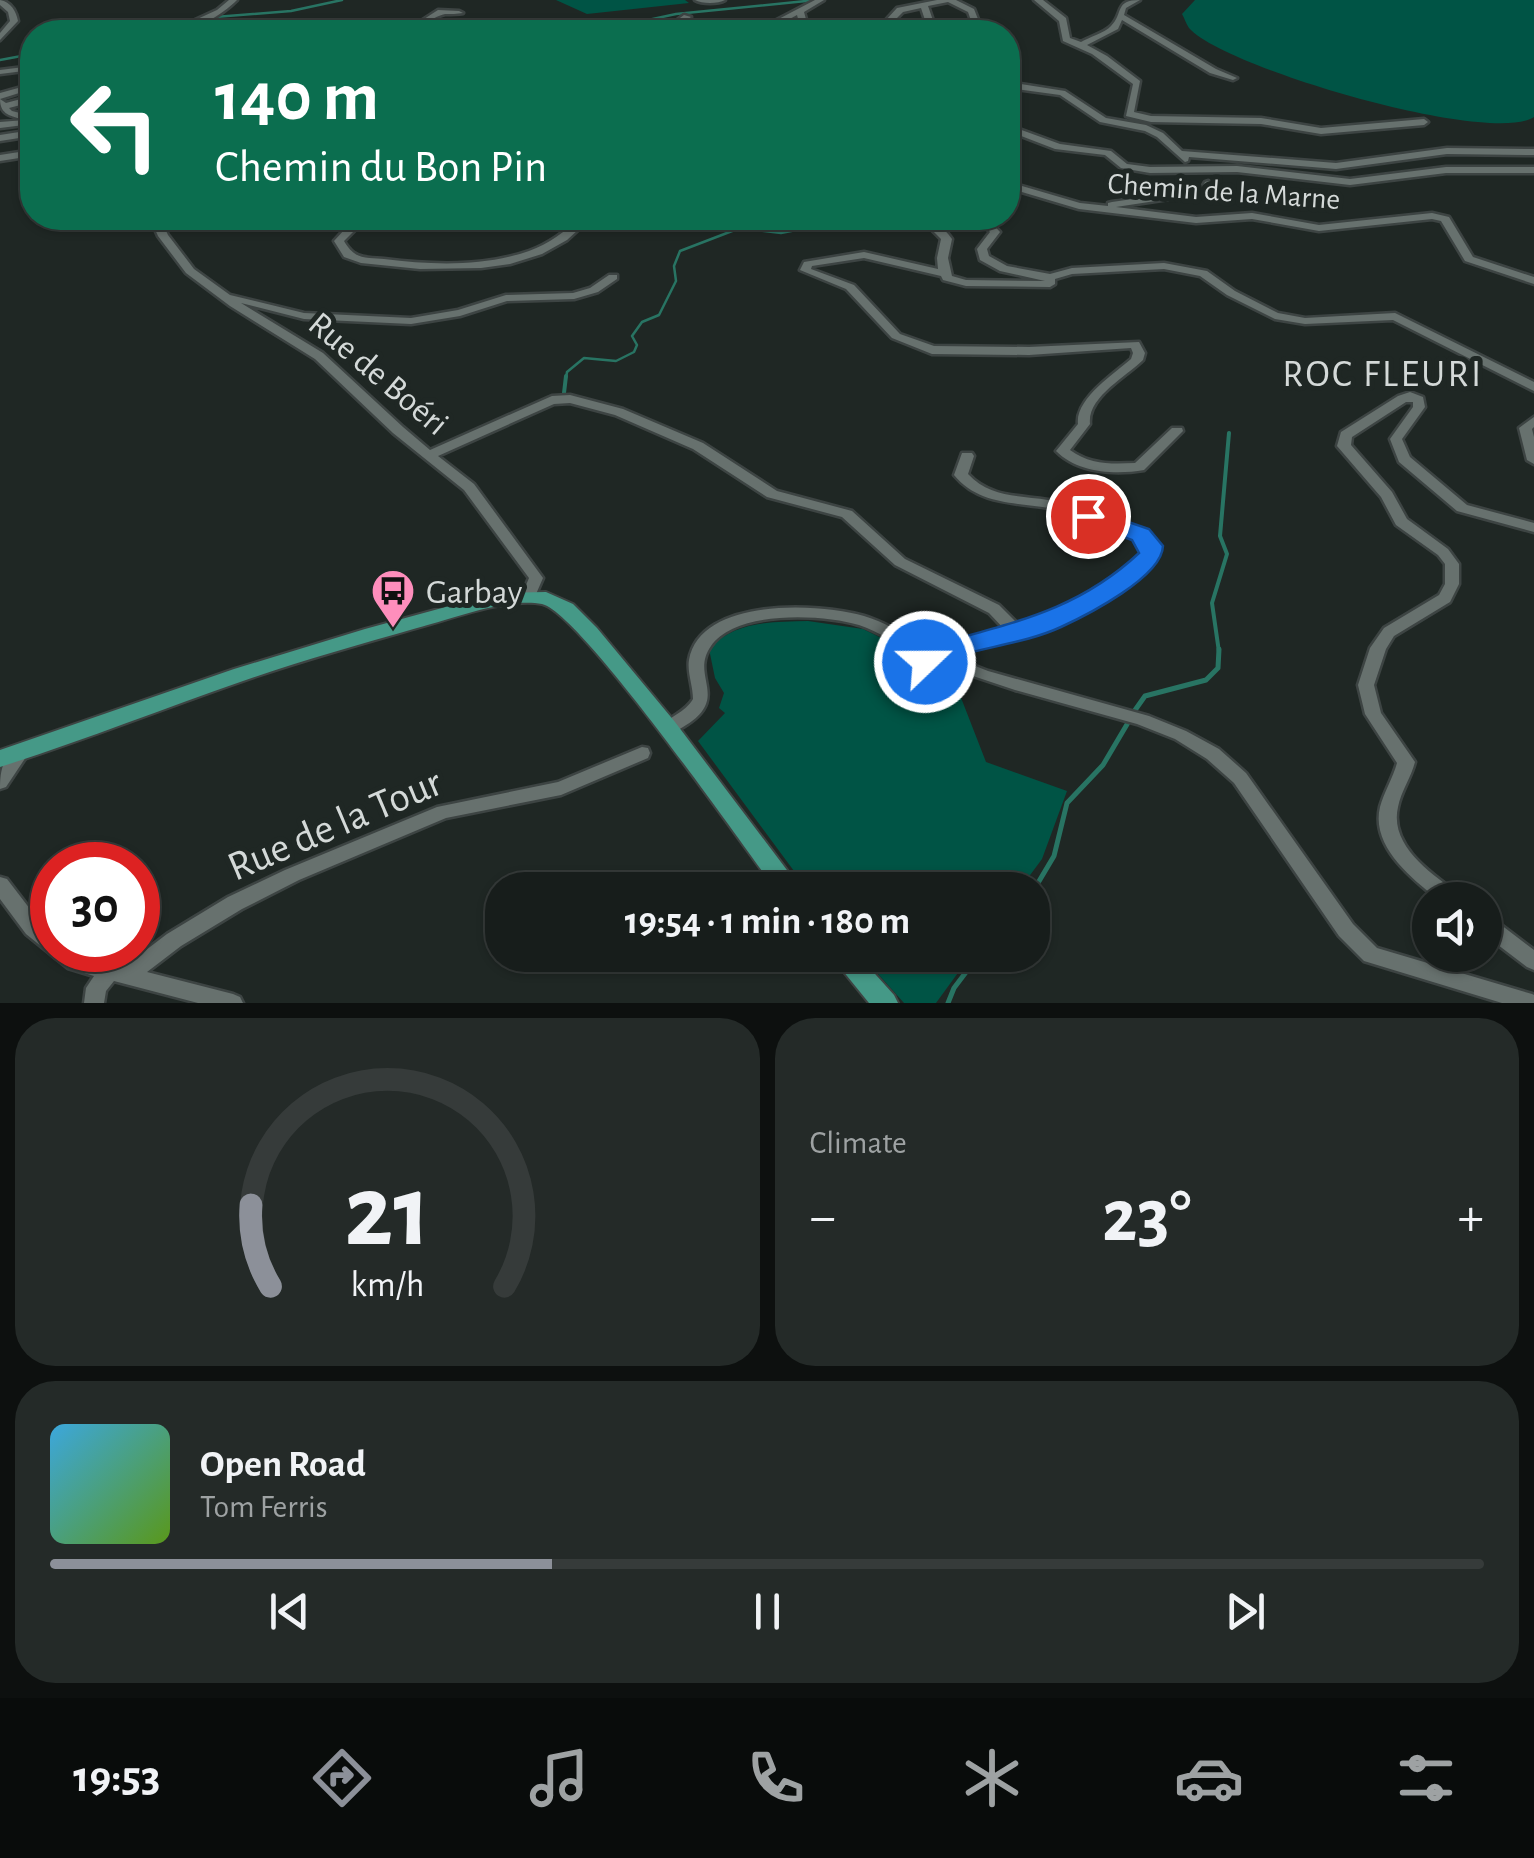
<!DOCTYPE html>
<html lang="en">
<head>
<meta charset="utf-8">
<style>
	:root { --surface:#171d1b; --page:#242a28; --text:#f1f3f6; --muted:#9ea2a3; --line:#363b3a; --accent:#8c9099 }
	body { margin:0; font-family:"Alegreya Sans",sans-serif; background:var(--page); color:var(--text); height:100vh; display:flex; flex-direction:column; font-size:38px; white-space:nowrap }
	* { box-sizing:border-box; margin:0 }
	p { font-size:32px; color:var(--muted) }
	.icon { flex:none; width:55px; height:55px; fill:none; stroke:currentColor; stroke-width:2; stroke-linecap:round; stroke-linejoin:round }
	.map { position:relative; height:1003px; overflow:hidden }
	.drawer { display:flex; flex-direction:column; gap:15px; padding:15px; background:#0d100f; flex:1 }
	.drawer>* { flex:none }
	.banner { position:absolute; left:20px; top:20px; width:1000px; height:210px; border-radius:40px; box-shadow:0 2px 8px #0004,0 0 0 2px var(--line); background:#0b6e4f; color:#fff; overflow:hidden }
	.fabs { position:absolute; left:1412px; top:882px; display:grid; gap:20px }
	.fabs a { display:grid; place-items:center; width:90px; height:90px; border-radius:50%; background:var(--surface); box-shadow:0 2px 8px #0004,0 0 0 2px var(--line); font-size:50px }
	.speed { position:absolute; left:30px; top:842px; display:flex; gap:20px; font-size:50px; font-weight:700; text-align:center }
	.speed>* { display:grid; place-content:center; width:130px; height:130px; border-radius:50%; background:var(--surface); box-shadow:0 2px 8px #0004,0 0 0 2px var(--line); line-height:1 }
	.speed .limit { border:15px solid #d22; background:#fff; color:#111 }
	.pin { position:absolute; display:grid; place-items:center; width:85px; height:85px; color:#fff; margin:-42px; border:5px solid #fff; border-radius:50%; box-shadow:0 2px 10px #0007 }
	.me { position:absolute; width:110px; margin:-55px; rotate:68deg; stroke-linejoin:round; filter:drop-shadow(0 0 8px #0008) }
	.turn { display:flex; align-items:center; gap:35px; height:210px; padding:0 30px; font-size:45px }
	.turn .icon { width:130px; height:130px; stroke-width:2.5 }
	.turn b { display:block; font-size:70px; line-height:85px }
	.big { font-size:75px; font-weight:600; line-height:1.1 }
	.drawer .card { flex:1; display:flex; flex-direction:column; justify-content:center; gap:15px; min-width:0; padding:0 35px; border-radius:40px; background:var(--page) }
	.drawer .dial { align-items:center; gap:0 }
	.dial svg { height:260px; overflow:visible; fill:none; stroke:var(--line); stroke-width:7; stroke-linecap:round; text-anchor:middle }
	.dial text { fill:var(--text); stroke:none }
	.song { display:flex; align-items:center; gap:30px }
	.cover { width:120px; height:120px; border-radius:15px; background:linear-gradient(135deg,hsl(200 70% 55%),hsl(90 70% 35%)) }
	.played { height:10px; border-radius:5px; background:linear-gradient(90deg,var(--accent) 35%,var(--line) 35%) }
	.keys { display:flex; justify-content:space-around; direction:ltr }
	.heat { display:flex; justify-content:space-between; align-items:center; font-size:55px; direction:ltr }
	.drawer .tiles { flex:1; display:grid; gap:15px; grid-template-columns:1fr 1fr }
	.card:last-child { grid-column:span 2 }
	.trip { position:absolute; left:485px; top:872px; width:565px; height:100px; border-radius:40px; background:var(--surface); box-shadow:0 2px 8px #0004,0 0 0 2px var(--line); font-weight:600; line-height:100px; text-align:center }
	.menu { display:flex; height:160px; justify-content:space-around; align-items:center; background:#090c0b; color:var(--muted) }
	.menu .icon { width:70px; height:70px }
	.menu .current { color:var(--accent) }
	.menu b { font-size:45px; color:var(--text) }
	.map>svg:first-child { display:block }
</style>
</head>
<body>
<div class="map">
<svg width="1534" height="1003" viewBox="0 0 1534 1003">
	<rect width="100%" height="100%" fill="#1f2724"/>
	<!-- green -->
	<path fill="#005445" d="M 556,0 L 685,0 L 689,3 L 587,14 Z
		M 1195,0 L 1534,0 L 1534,117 C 1491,146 1224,68 1189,28 C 1186,24 1185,19 1182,14 Z
		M 808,621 L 863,629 L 951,672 L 986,762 L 1067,791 L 1042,859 L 1019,890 L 808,890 L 698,741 L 725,713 L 719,708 L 724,693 L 715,678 L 709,649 C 735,621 771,622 808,621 Z
		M 861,955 L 971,955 L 936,1003 L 904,1003 Z"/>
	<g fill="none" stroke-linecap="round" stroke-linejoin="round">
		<!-- stream-far2 -->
		<path stroke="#287463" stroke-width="2.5" d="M 215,17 L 291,11 L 342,0
			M 135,32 L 188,21
			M 592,32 L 676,14 L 816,0
			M 0,60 L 32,54
			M 566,378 L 567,372 L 584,358 L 616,361 L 634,352 L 637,345 L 632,336 L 642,322 L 659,315 L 676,281 L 674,266 L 680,251 L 740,228 L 781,233 L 858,218"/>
		<!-- stream-far1 -->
		<path stroke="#287463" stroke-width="4" d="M 564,393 L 566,376
			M 1219,652 L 1212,603 L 1227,554 L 1220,536 L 1229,433"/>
		<!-- stream -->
		<path stroke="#287463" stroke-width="5" d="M 1133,713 L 1145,696 L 1206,680 L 1218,668 L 1219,649
			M 1032,893 L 1054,856 L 1067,803 L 1103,765 L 1129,721
			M 948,1003 L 954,988 L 979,955"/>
		<defs>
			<path id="minor" d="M 0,0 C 11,2 16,11 18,21 L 0,40 L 0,33 L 10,21 L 8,12 L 0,5 Z
				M 229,0 L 237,0 C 221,16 192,33 169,32 L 217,10 Z
				M 695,0 L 725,0 C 718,4 702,4 695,0 Z
				M 815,0 L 824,0 L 804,12 L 807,23 L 830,32 L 820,32 L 800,26 L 797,15 L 777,26 L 775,32 L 767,32 L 771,23 Z
				M 937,0 L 956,0 L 974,9 L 983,32 L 975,32 L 968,12 L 948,2 L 928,6 L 937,32 L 929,32 L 921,8 L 903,12 L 883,32 L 875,32 L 897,8 Z
				M 1034,0 L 1043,0 L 1066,18 L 1070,38 L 1081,42 C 1089,37 1105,33 1111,26 C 1124,13 1114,0 1140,0 L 1126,8 L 1124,15 L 1216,69 L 1237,78 L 1233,80 L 1210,73 L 1122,20 L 1118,29 L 1087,45 L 1107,56 L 1140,81 L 1134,112 L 1151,116 L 1261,118 L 1321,128 L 1424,119 L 1428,122 L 1424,125 L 1321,134 L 1261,124 L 1151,122 L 1126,116 L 1133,84 L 1092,54 L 1063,41 L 1059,21 Z
				M 438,10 L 459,11 L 463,13 C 457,14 451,14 445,14 C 430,17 420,32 404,32 Z
				M 684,15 L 691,17 L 669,32 L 661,32 Z
				M 32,66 L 32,70 L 0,74 L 0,70 Z
				M 1008,82 L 1065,91 L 1106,118 L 1146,125 L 1163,133 L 1182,151 L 1336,163 L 1447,148 L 1534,149 L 1534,155 L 1447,154 L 1336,169 L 1189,157 L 1188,161 L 1185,162 L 1157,137 L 1145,131 L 1100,122 L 1060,95 L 1008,88 Z
				M 29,85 L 32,85 L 32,89 L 0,99 L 0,93 Z
				M 32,96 L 32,102 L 9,108 L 12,111 L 32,116 L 32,124 L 0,128 L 0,122 L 25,120 C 11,116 0,115 0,99 L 6,103 Z
				M 1008,125 L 1060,144 L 1111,151 L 1127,164 L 1150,167 L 1237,166 L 1350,179 L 1446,167 L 1534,167 L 1534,173 L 1446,173 L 1350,185 L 1237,172 L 1150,173 L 1121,168 L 1105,155 L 1055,149 L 1008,131 Z
				M 32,130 L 32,136 L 0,141 L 0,135 Z
				M 32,150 L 32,156 L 0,161 L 0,155 Z
				M 1208,181 L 1213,184 L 1208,193 L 1116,207 L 1196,217 L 1252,213 L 1319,225 L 1432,213 L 1449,217 L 1473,257 L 1534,277 L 1534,284 L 1465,261 L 1441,221 L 1432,219 L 1319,231 L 1252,219 L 1196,223 L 1079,209 L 1008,188 L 1008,182 L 1080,203 L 1108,206 L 1108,203 L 1112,202 L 1201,189 L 1205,182 Z
				M 150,218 L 160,218 L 168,235 L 194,269 L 230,295 L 304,313 L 411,318 L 458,310 L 506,295 L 573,293 L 590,288 L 609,275 L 617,275 L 617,279 L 598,292 L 574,299 L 507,301 L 460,316 L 411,324 L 304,319 L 241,303 L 323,353 L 403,427 L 430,450 L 552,396 L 570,395 L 623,409 L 703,443 L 777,491 L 852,511 L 905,559 L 999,605 L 1020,626 C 1066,611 1109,590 1144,555 L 1144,548 C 1119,524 1083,514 1049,508 C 1014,502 979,505 954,475 L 962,453 L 972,453 L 974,456 L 968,474 C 990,498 1019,495 1048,500 C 1087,506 1127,517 1156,544 L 1158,556 C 1111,615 1026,639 955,654 L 955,658 L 988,671 L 1149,716 L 1186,731 L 1219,749 L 1246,773 L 1353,924 L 1377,948 L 1532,994 L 1534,995 L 1534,1003 L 1502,1003 L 1364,961 L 1339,936 L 1234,783 L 1207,759 L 1175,739 L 1137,724 L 1015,690 L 949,668 C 934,676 917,672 915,653 C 897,644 879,632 859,625 C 822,614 736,610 711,646 C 689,677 732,698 683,727 C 675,732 672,734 662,732 L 660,728 C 669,716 685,713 693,699 C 693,686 687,672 689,660 C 700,597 819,603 864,616 C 884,622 902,633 920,643 L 935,637 L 950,644 L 1006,631 L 989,613 L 895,565 L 842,517 L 767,497 L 693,449 L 615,415 L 570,403 L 554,404 L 438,456 L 474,484 L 543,578 L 533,601 L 523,601 L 521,597 L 529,578 L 464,490 L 393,433 L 315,359 L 230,306 L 186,273 L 158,236 ZM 934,648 L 939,654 L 936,662 L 931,656 L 931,651 Z
				M 355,218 L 365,218 L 364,220 L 385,218 L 356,229 L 344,241 C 346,245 351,251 354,253 C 361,259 375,258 384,259 C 432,265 483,267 529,251 C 549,244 565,231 581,218 L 591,218 L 567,240 L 542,254 L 510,264 L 481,268 L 420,269 L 361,263 L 344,257 L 334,241 Z
				M 911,218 C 928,217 943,225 952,239 L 948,258 L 952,276 L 966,280 L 1045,281 L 1000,271 L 980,260 L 977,249 L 990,232 L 977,218 L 987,218 L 1000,232 L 987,249 L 989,256 L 1007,266 L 1050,274 L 1072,268 L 1164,263 L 1207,271 L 1235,291 L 1278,313 L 1305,318 L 1395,313 L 1534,382 L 1534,391 L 1393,320 L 1305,324 L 1275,319 L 1227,295 L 1200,276 L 1164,269 L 1072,274 L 1055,279 L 1055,284 L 1050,287 L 966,286 L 943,280 L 941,276 L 864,258 L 812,266 L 811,269 L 854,285 L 900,334 L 934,346 L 1029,347 L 1139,342 L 1145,353 L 1143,360 C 1126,377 1087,397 1090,424 L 1070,450 C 1090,465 1112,464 1135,463 L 1172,428 L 1182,428 L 1183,431 L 1144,470 C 1115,475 1078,473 1056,451 L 1078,424 C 1075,399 1114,374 1131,359 L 1133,353 L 1131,348 L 1029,355 L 932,354 L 892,338 L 846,289 L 800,270 L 804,262 L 864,252 L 938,269 L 937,258 L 941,239 L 930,228 Z
				M 1410,392 L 1423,397 L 1425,407 L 1402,439 L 1410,457 L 1467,505 L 1534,523 L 1534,532 L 1457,511 L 1399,462 L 1390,439 L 1413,407 L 1413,402 L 1406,402 L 1352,437 L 1351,445 L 1392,492 L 1407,519 L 1448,549 L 1459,564 L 1459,584 L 1450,602 L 1394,636 L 1386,649 L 1374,685 L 1381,713 L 1415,762 C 1411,778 1401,791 1398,807 C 1389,846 1432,874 1459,894 L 1461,900 L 1438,900 L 1435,897 C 1409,876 1371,845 1380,807 C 1384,792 1393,778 1397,763 L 1365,714 L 1358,685 L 1370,648 L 1384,628 L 1439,595 L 1445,584 L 1445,564 L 1438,555 L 1396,525 L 1381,497 L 1337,446 L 1341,432 L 1398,396 Z
				M 1534,417 L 1534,427 L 1532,429 L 1534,437 L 1534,464 L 1527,460 L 1519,428 Z
				M 642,747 L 648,748 L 650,753 L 648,758 L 561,795 L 446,818 L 299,880 L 242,909 L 181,946 L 147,972 L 233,994 L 240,997 L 243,1003 L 198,1003 L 114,981 L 106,991 L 104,1003 L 84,1003 L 86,988 L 94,976 L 68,968 L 26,934 L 0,899 L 0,877 L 7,879 L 40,922 L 52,933 L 52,950 C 77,950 100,960 125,966 L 167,934 L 228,897 L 285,870 L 437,807 L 558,782 Z
				M 20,748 L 26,749 L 28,754 L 6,787 L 0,789 C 0,772 2,755 20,748 Z
				M 1485,916 L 1492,918 L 1534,950 L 1534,970 L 1527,967 L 1485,935 Z"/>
			<path id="major" d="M 546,592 L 573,604 L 597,628 L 675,722 L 802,890 L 776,890 C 743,846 581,613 542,604 C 508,597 451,619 417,628 C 358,645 300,661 243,681 C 162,709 82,741 0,767 L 0,750 L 234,669 L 365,629 L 497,593 Z
				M 830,955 L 858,955 L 894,995 L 898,1003 L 869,1003 Z"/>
		</defs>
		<!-- minor casing -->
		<use href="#minor" stroke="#3d4443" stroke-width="5"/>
		<!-- major casing -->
		<use href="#major" stroke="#3d4443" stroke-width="4"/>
		<!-- minor -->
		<use href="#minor" fill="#67716e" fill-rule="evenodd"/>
		<!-- major -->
		<use href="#major" fill="#459987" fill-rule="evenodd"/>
	</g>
	<!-- route -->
	<path fill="#1a73e8" stroke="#114b97" stroke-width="2.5" d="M 1088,508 L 1149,529 L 1163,546 C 1162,577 1087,615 1061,627 C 1031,641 993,646 961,655 L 958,665 L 940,675 L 916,669 L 912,662 L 916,656 L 935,655 L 938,644 C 1015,622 1078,610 1139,553 L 1132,540 L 1079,521 L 1076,516 Z"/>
	<!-- icons -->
	<defs>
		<symbol id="bus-pin" viewBox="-11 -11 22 30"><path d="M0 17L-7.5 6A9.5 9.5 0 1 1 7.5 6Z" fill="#fe8ebc" stroke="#1f2724"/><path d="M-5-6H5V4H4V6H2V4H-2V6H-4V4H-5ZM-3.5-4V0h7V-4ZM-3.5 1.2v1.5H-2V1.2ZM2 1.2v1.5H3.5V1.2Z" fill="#111"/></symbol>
	</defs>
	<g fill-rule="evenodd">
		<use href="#bus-pin" x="368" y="566" width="50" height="68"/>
	</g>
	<g text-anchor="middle" stroke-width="10" stroke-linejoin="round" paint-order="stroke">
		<!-- far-street labels -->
		<g font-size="30" fill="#d4d9d8" stroke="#1f2724">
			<text transform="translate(1224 191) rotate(4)" y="10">Chemin de la Marne</text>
		</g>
		<!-- street labels -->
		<g font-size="35" fill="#d4d9d8" stroke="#1f2724">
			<text transform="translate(379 373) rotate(40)" y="12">Rue de Boéri</text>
		</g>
		<!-- poi labels -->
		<g font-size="35" fill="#d4d9d8" stroke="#1f2724" text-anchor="start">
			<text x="426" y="603">Garbay</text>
		</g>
		<!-- neighbourhood labels -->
		<g font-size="38" letter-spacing="2.5" fill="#d4d9d8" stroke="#1f2724">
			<text x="1383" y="386">ROC FLEURI</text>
		</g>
		<!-- near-street labels -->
		<g font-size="42" fill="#d4d9d8" stroke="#1f2724">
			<text transform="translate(334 823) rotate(-23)" y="15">Rue de la Tour</text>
		</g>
	</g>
</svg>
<div class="fabs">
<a><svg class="icon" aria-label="sound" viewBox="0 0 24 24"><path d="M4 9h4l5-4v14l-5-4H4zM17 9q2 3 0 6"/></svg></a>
</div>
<div class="speed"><div class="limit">30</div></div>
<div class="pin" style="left:1088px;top:516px;background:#d93025"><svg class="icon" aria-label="arrive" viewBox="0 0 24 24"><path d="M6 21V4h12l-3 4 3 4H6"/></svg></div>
<svg class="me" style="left:925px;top:662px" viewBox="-20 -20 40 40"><circle r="17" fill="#1a73e8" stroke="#fff" stroke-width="3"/><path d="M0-11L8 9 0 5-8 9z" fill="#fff"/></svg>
<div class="trip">19:54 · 1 min · 180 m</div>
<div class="banner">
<div class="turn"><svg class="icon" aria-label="left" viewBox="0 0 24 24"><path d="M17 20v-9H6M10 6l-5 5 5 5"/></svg><div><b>140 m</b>Chemin du Bon Pin</div></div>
</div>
</div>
<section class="drawer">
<div class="tiles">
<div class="card dial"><svg viewBox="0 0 100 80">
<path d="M14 69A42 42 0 1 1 86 69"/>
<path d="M14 69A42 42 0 0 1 8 44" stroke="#8c9099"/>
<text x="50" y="56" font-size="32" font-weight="700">21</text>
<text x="50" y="72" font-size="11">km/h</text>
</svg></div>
<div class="card"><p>Climate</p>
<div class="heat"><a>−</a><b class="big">23°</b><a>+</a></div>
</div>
<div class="card">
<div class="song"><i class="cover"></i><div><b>Open Road</b><p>Tom Ferris</p></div></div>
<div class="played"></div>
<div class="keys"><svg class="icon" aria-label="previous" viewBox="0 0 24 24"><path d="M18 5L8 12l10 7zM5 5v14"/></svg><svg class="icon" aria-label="pause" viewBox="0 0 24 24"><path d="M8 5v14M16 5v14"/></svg><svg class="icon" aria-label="next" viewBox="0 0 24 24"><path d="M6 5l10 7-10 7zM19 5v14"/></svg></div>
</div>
</div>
</section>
<nav class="menu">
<b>19:53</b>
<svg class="icon current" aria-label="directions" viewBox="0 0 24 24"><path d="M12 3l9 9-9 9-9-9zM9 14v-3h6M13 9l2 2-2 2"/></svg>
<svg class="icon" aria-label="music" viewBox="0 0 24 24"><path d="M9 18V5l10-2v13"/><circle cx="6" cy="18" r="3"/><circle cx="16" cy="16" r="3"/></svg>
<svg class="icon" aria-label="phone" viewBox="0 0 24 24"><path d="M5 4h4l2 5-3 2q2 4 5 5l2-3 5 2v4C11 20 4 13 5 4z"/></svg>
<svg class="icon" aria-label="climate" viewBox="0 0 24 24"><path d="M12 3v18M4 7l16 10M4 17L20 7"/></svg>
<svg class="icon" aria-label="car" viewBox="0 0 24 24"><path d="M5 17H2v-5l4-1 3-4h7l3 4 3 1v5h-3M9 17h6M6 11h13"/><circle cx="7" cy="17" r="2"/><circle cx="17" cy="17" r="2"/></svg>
<svg class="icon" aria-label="filters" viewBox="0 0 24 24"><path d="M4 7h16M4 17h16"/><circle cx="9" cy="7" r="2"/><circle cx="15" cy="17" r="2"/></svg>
</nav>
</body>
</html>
